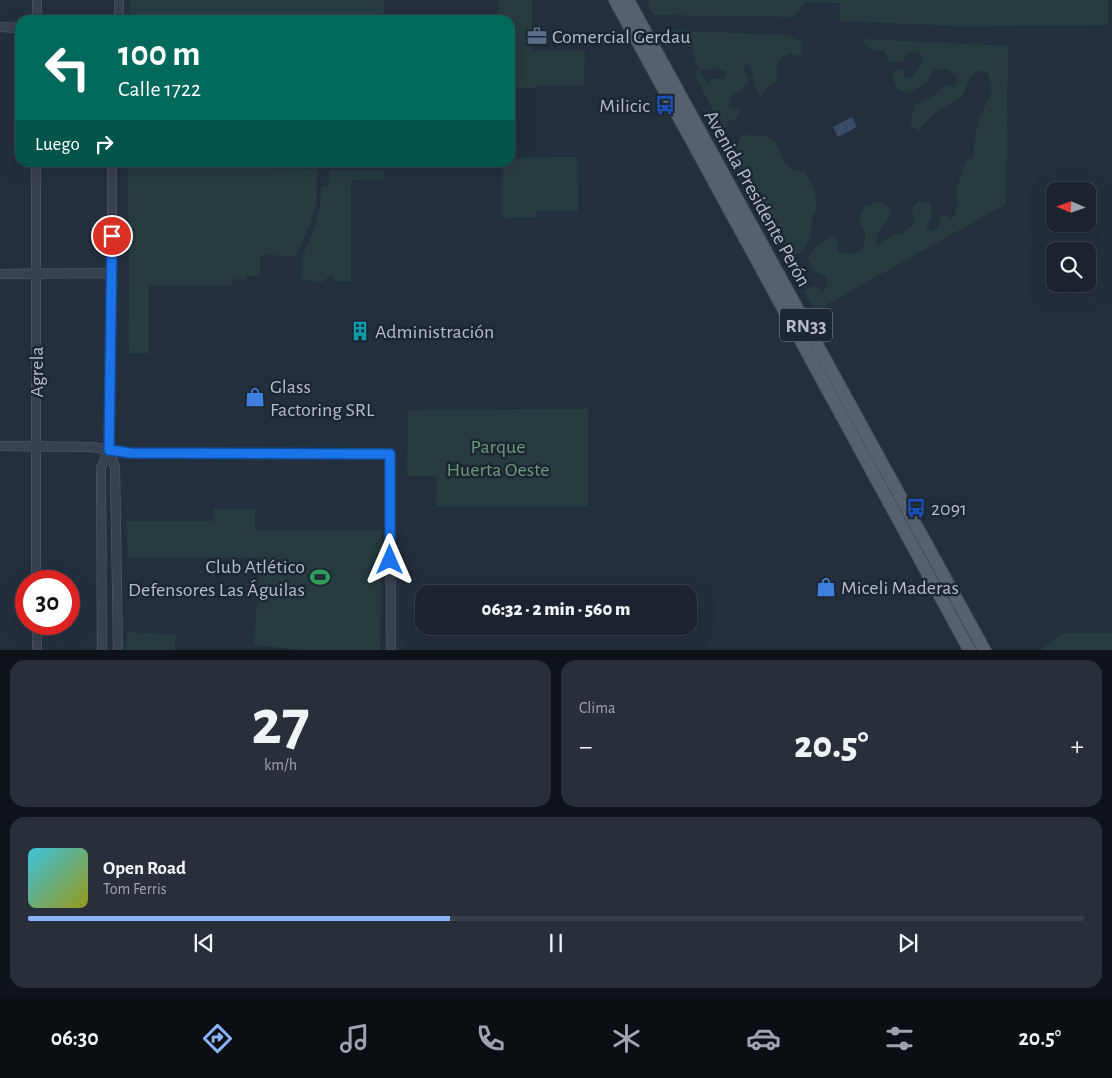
<!DOCTYPE html>
<html lang="es">
<head>
<meta charset="utf-8">
<style>
	:root { --surface:#1b232e; --page:#282f3a; --text:#f1f3f6; --muted:#a0a4aa; --line:#39404a; --accent:#8ab4f8 }
	body { margin:0; font-family:"Alegreya Sans",sans-serif; background:var(--page); color:var(--text); height:100vh; display:flex; flex-direction:column; font-size:19px; white-space:nowrap }
	* { box-sizing:border-box; margin:0 }
	p { font-size:16px; color:var(--muted) }
	.icon { flex:none; width:28px; height:28px; fill:none; stroke:currentColor; stroke-width:2; stroke-linecap:round; stroke-linejoin:round }
	.map { position:relative; height:650px; overflow:hidden }
	.drawer { display:flex; flex-direction:column; gap:10px; padding:10px; background:#0f1319; flex:1 }
	.drawer>* { flex:none }
	.hud { position:absolute; left:15px; top:15px; width:500px; height:152px; border-radius:15px; box-shadow:0 5px 20px #0002,0 0 0 1px var(--line); background:#00695c; color:#fff; overflow:hidden }
	.needle { width:32px; rotate:272deg }
	.buttons { position:absolute; left:1046px; top:182px; display:grid; gap:10px }
	.buttons a { display:grid; place-items:center; width:50px; height:50px; border-radius:10px; background:var(--surface); box-shadow:0 5px 20px #0002,0 0 0 1px var(--line); font-size:25px }
	.speed { position:absolute; left:15px; top:570px; display:flex; gap:10px; font-size:25px; font-weight:700; text-align:center }
	.speed>* { display:grid; place-content:center; width:65px; height:65px; border-radius:50%; background:var(--surface); box-shadow:0 5px 20px #0002,0 0 0 1px var(--line); line-height:1 }
	.speed .limit { border:8px solid #d22; background:#fff; color:#111 }
	.pin { position:absolute; display:grid; place-items:center; width:42px; height:42px; color:#fff; margin:-21px; border:2px solid #fff; border-radius:50%; box-shadow:0 1px 5px #0007 }
	.me { position:absolute; width:55px; margin:-28px; rotate:0deg; stroke-linejoin:round; filter:drop-shadow(0 0 4px #0008) }
	.turn { display:flex; align-items:center; gap:18px; height:105px; padding:0 20px; font-size:22px }
	.turn .icon { width:65px; height:65px; stroke-width:2.5 }
	.turn b { display:block; font-size:35px; line-height:42px }
	.then { display:flex; align-items:center; height:48px; padding:0 20px; background:#0003; gap:10px; font-size:19px }
	.big { font-size:38px; font-weight:800; line-height:1.1 }
	.drawer .card { flex:1; display:flex; flex-direction:column; justify-content:center; gap:8px; min-width:0; padding:0 18px; border-radius:15px; background:var(--page) }
	.drawer .dial { align-items:center; gap:0 }
	.dial b { font-size:65px; line-height:1 }
	.song { display:flex; align-items:center; gap:15px }
	.cover { width:60px; height:60px; border-radius:8px; background:linear-gradient(135deg,hsl(190 70% 55%),hsl(60 70% 35%)) }
	.played { height:5px; border-radius:2px; background:linear-gradient(90deg,var(--accent) 40%,var(--line) 40%) }
	.keys { display:flex; justify-content:space-around; direction:ltr }
	.heat { display:flex; justify-content:space-between; align-items:center; font-size:28px; direction:ltr }
	.drawer .tiles { flex:1; display:grid; gap:10px; grid-template-columns:1fr 1fr }
	.card:last-child { grid-column:span 2 }
	.trip { position:absolute; left:415px; top:585px; width:282px; height:50px; border-radius:15px; background:var(--surface); box-shadow:0 5px 20px #0002,0 0 0 1px var(--line); font-weight:800; line-height:50px; text-align:center }
	.tabs { display:flex; height:80px; justify-content:space-around; align-items:center; background:#0b0e12; color:var(--muted) }
	.tabs .icon { width:35px; height:35px }
	.tabs .active { color:var(--accent) }
	.tabs b { font-size:22px; color:var(--text) }
	.map>svg:first-child { display:block }
</style>
</head>
<body>
<div class="map">
<svg width="1112" height="651" viewBox="0 0 1112 651">
	<rect width="100%" height="100%" fill="#242f3e"/>
	<!-- green -->
	<path fill="#263c3f" fill-rule="evenodd" d="M 130,0 L 384,0 L 383,20 L 129,20 Z
		M 498,0 L 532,0 L 532,51 L 585,51 L 584,86 L 539,85 L 534,88 L 510,87 L 510,20 L 498,20 Z
		M 648,0 L 1108,0 L 1108,25 L 960,26 L 840,21 L 840,3 L 806,2 L 793,17 L 654,15 L 649,8 Z
		M 665,30 L 783,35 L 801,41 L 802,52 L 799,56 L 791,53 C 776,59 776,66 777,81 L 767,87 L 761,97 C 750,84 756,75 747,62 L 743,68 L 749,81 L 742,90 L 731,96 L 729,107 L 739,109 L 738,117 L 728,122 L 727,127 L 723,128 L 695,76 L 696,71 L 700,70 L 695,61 L 692,47 L 674,43 ZM 715,68 L 727,72 L 724,79 L 712,79 L 707,84 L 700,71 Z
		M 861,39 L 1008,46 L 1006,204 L 815,311 L 804,290 L 816,285 L 822,292 L 828,285 L 826,276 L 814,271 L 807,258 L 817,246 L 832,236 L 839,242 L 837,252 L 852,254 L 863,249 L 865,234 L 859,219 L 864,207 L 878,202 L 890,208 L 890,216 L 876,236 L 877,246 L 891,235 L 903,233 L 914,224 L 912,209 L 919,201 L 931,203 L 932,219 L 926,226 L 931,232 L 939,227 L 941,215 L 946,215 L 949,219 L 953,218 L 958,204 L 956,190 L 966,161 L 974,157 C 974,143 976,130 980,117 C 988,97 996,96 988,73 L 978,70 L 970,77 L 962,97 L 935,113 L 918,131 L 910,124 L 915,105 L 931,98 L 945,85 L 955,87 L 957,77 L 947,69 L 934,70 L 926,83 L 908,93 L 897,89 L 892,76 L 896,69 L 904,70 L 904,79 L 912,77 L 922,63 L 921,53 L 909,52 L 903,61 L 890,63 L 884,51 L 871,50 Z
		M 741,135 L 765,136 L 775,141 C 782,158 784,170 805,172 L 814,188 L 817,207 L 812,218 L 811,235 L 803,251 L 793,256 C 768,223 749,186 736,148 Z
		M 574,157 L 577,158 L 578,211 L 536,211 L 536,217 L 502,218 L 502,171 L 506,163 L 510,162 L 512,158 Z
		M 155,163 L 155,166 L 317,169 L 317,201 L 310,225 L 297,254 L 293,256 L 260,255 L 260,276 L 245,276 L 247,280 L 233,279 L 232,286 L 149,286 L 149,353 L 129,353 L 128,163 Z
		M 329,170 L 384,171 L 384,179 L 351,180 L 351,281 L 334,281 L 334,277 L 327,277 L 326,280 L 321,282 L 302,279 L 303,255 L 316,224 L 321,201 L 322,186 L 329,186 Z
		M 588,409 L 588,506 L 436,506 L 437,476 L 407,476 L 408,410 Z
		M 214,509 L 255,509 L 255,530 L 382,530 L 380,650 L 314,651 L 254,645 L 260,558 L 128,558 L 126,521 L 213,521 Z
		M 127,632 L 176,635 L 175,650 L 126,650 Z
		M 1062,633 L 1112,633 L 1112,650 L 1041,650 Z"/>
	<!-- water -->
	<path fill="#394c67" d="M 852,117 L 857,127 L 838,137 L 833,127 Z"/>
	<g fill="none" stroke-linecap="round" stroke-linejoin="round">
		<defs>
			<path id="minor" d="M 37,20 L 37,0
				M 119,20 L 119,0
				M 0,27 L 20,28
				M 36,162 L 36,581
				M 112,162 L 112,273 L 109,450 L 115,467 L 118,651
				M 0,274 L 112,273
				M 0,446 L 92,447 L 131,453 L 390,454 L 391,651
				M 37,624 L 37,651
				M 102,651 L 101,468 L 109,450"/>
			<path id="primary" d="M 615,0 L 970,651
				M 628,0 L 985,651"/>
		</defs>
		<!-- minor casing -->
		<use href="#minor" stroke="#565f6c" stroke-width="10"/>
		<!-- primary casing -->
		<use href="#primary" stroke="#414a57" stroke-width="14"/>
		<!-- minor -->
		<use href="#minor" stroke="#38414e" stroke-width="9"/>
		<!-- primary -->
		<use href="#primary" stroke="#56606e" stroke-width="12"/>
	</g>
	<g fill="none" stroke-linecap="round" stroke-linejoin="round">
		<defs>
			<path id="route" d="M 112,236 L 109,450 L 131,453 L 390,454 L 390,560"/>
		</defs>
		<!-- route casing -->
		<use href="#route" stroke="#114b97" stroke-width="12"/>
		<!-- route -->
		<use href="#route" stroke="#1a73e8" stroke-width="9"/>
	</g>
	<!-- icons -->
	<defs>
		<symbol id="office-bare" viewBox="-9 -9 18 18"><path d="M-6-3h4V-5.5h4V-3h4V5H-6ZM-1-4.5V-3h2v-1.5ZM-6 0V1H6V0Z" fill="#5c6f8a" stroke="#1d2633" stroke-width="2.5" paint-order="stroke"/></symbol>
		<symbol id="bus-bare" viewBox="-9 -9 18 18"><path d="M-5-6H5V4H4V6H2V4H-2V6H-4V4H-5ZM-3.5-4V0h7V-4ZM-3.5 1.2v1.5H-2V1.2ZM2 1.2v1.5H3.5V1.2Z" fill="#1a4fb4" stroke="#1d2633" stroke-width="2.5" paint-order="stroke"/></symbol>
		<symbol id="building-bare" viewBox="-9 -9 18 18"><path d="M-4-6H4V6H1V3H-1V6H-4ZM-2.5-4.3h1.7v1.8h-1.7ZM.8-4.3h1.7v1.8H.8ZM-2.5-1h1.7V.8h-1.7ZM.8-1h1.7V.8H.8Z" fill="#0f9aa8" stroke="#1d2633" stroke-width="2.5" paint-order="stroke"/></symbol>
		<symbol id="shop-bare" viewBox="-9 -9 18 18"><path d="M-5-2.5h2.3a2.7 3.5 0 0 1 5.4 0H5L5.5 6h-11ZM-1.5-2.5h3a1.5 2.3 0 0 0-3 0Z" fill="#3f7fe0" stroke="#1d2633" stroke-width="2.5" paint-order="stroke"/></symbol>
		<symbol id="stadium-bare" viewBox="-9 -9 18 18"><path d="M0-5a6.5 5 0 1 0 0 10a6.5 5 0 1 0 0-10ZM-3.5-1.8h7v3.6h-7Z" fill="#2e9e5b" stroke="#1d2633" stroke-width="2.5" paint-order="stroke"/></symbol>
	</defs>
	<g fill-rule="evenodd">
		<use href="#office-bare" x="523" y="22" width="28" height="28"/>
		<use href="#bus-bare" x="651" y="91" width="28" height="28"/>
		<use href="#building-bare" x="346" y="317" width="28" height="28"/>
		<use href="#shop-bare" x="241" y="383" width="28" height="28"/>
		<use href="#bus-bare" x="902" y="494" width="28" height="28"/>
		<use href="#stadium-bare" x="306" y="563" width="28" height="28"/>
		<use href="#shop-bare" x="812" y="573" width="28" height="28"/>
	</g>
	<g text-anchor="middle" stroke-width="5" stroke-linejoin="round" paint-order="stroke">
		<!-- shield labels -->
		<rect fill="#1d2633" stroke="#878f9c" stroke-width="1" x="780" y="308.5" width="52" height="33" rx="4"/>
		<g font-size="19" font-weight="bold" fill="#b4bcc9">
			<text x="806" y="332">RN33</text>
		</g>
		<!-- poi labels -->
		<g font-size="20" fill="#b4bcc9" stroke="#1d2633" text-anchor="start">
			<text x="552" y="43">Comercial Gerdau</text>
			<text x="650" y="112" text-anchor="end">Milicic</text>
			<text x="375" y="338">Administración</text>
			<text x="270" y="393">Glass<tspan x="270" dy="23">Factoring SRL</tspan></text>
			<text x="931" y="515">2091</text>
			<text x="305" y="573" text-anchor="end">Club Atlético<tspan x="305" dy="23">Defensores Las Águilas</tspan></text>
			<text x="841" y="594">Miceli Maderas</text>
		</g>
		<!-- street labels -->
		<g font-size="20" fill="#b4bcc9" stroke="#1d2633">
			<text transform="translate(758 198) rotate(61)" y="7">Avenida Presidente Perón</text>
			<text transform="translate(36 372) rotate(-90)" y="7">Agrela</text>
		</g>
		<!-- park labels -->
		<g font-size="20" fill="#6b9a76" stroke="#1d2633">
			<text x="498" y="453">Parque<tspan x="498" dy="23">Huerta Oeste</tspan></text>
		</g>
	</g>
</svg>
<div class="buttons">
<a><svg class="needle" viewBox="-14 -14 28 28"><path d="M0-13l5 13h-10z" fill="#e53935"/><path d="M0 13l5-13h-10z" fill="#a0a4aa"/></svg></a>
<a><svg class="icon" aria-label="search" viewBox="0 0 24 24"><circle cx="10" cy="10" r="6"/><path d="M15 15l6 6"/></svg></a>
</div>
<div class="speed"><div class="limit">30</div></div>
<div class="pin" style="left:112px;top:236px;background:#d93025"><svg class="icon" aria-label="arrive" viewBox="0 0 24 24"><path d="M6 21V4h12l-3 4 3 4H6"/></svg></div>
<svg class="me" style="left:390px;top:560px" viewBox="-20 -20 40 40"><path d="M0-17L14 15 0 8-14 15z" fill="#1a73e8" stroke="#fff" stroke-width="4"/></svg>
<div class="trip">06:32 · 2 min · 560 m</div>
<div class="hud">
<div class="turn"><svg class="icon" aria-label="left" viewBox="0 0 24 24"><path d="M17 20v-9H6M10 6l-5 5 5 5"/></svg><div><b>100 m</b>Calle 1722</div></div>
<div class="then">Luego<svg class="icon" aria-label="right" viewBox="0 0 24 24"><path d="M7 20v-9h11M14 6l5 5-5 5"/></svg></div>
</div>
</div>
<section class="drawer">
<div class="tiles">
<div class="card dial"><b>27</b><p>km/h</p></div>
<div class="card"><p>Clima</p>
<div class="heat"><a>−</a><b class="big">20.5°</b><a>+</a></div>
</div>
<div class="card">
<div class="song"><i class="cover"></i><div><b>Open Road</b><p>Tom Ferris</p></div></div>
<div class="played"></div>
<div class="keys"><svg class="icon" aria-label="previous" viewBox="0 0 24 24"><path d="M18 5L8 12l10 7zM5 5v14"/></svg><svg class="icon" aria-label="pause" viewBox="0 0 24 24"><path d="M8 5v14M16 5v14"/></svg><svg class="icon" aria-label="next" viewBox="0 0 24 24"><path d="M6 5l10 7-10 7zM19 5v14"/></svg></div>
</div>
</div>
</section>
<nav class="tabs">
<b>06:30</b>
<svg class="icon active" aria-label="directions" viewBox="0 0 24 24"><path d="M12 3l9 9-9 9-9-9zM9 14v-3h6M13 9l2 2-2 2"/></svg>
<svg class="icon" aria-label="music" viewBox="0 0 24 24"><path d="M9 18V5l10-2v13"/><circle cx="6" cy="18" r="3"/><circle cx="16" cy="16" r="3"/></svg>
<svg class="icon" aria-label="phone" viewBox="0 0 24 24"><path d="M5 4h4l2 5-3 2q2 4 5 5l2-3 5 2v4C11 20 4 13 5 4z"/></svg>
<svg class="icon" aria-label="climate" viewBox="0 0 24 24"><path d="M12 3v18M4 7l16 10M4 17L20 7"/></svg>
<svg class="icon" aria-label="car" viewBox="0 0 24 24"><path d="M5 17H2v-5l4-1 3-4h7l3 4 3 1v5h-3M9 17h6M6 11h13"/><circle cx="7" cy="17" r="2"/><circle cx="17" cy="17" r="2"/></svg>
<svg class="icon" aria-label="filters" viewBox="0 0 24 24"><path d="M4 7h16M4 17h16"/><circle cx="9" cy="7" r="2"/><circle cx="15" cy="17" r="2"/></svg>
<b>20.5°</b>
</nav>
</body>
</html>
